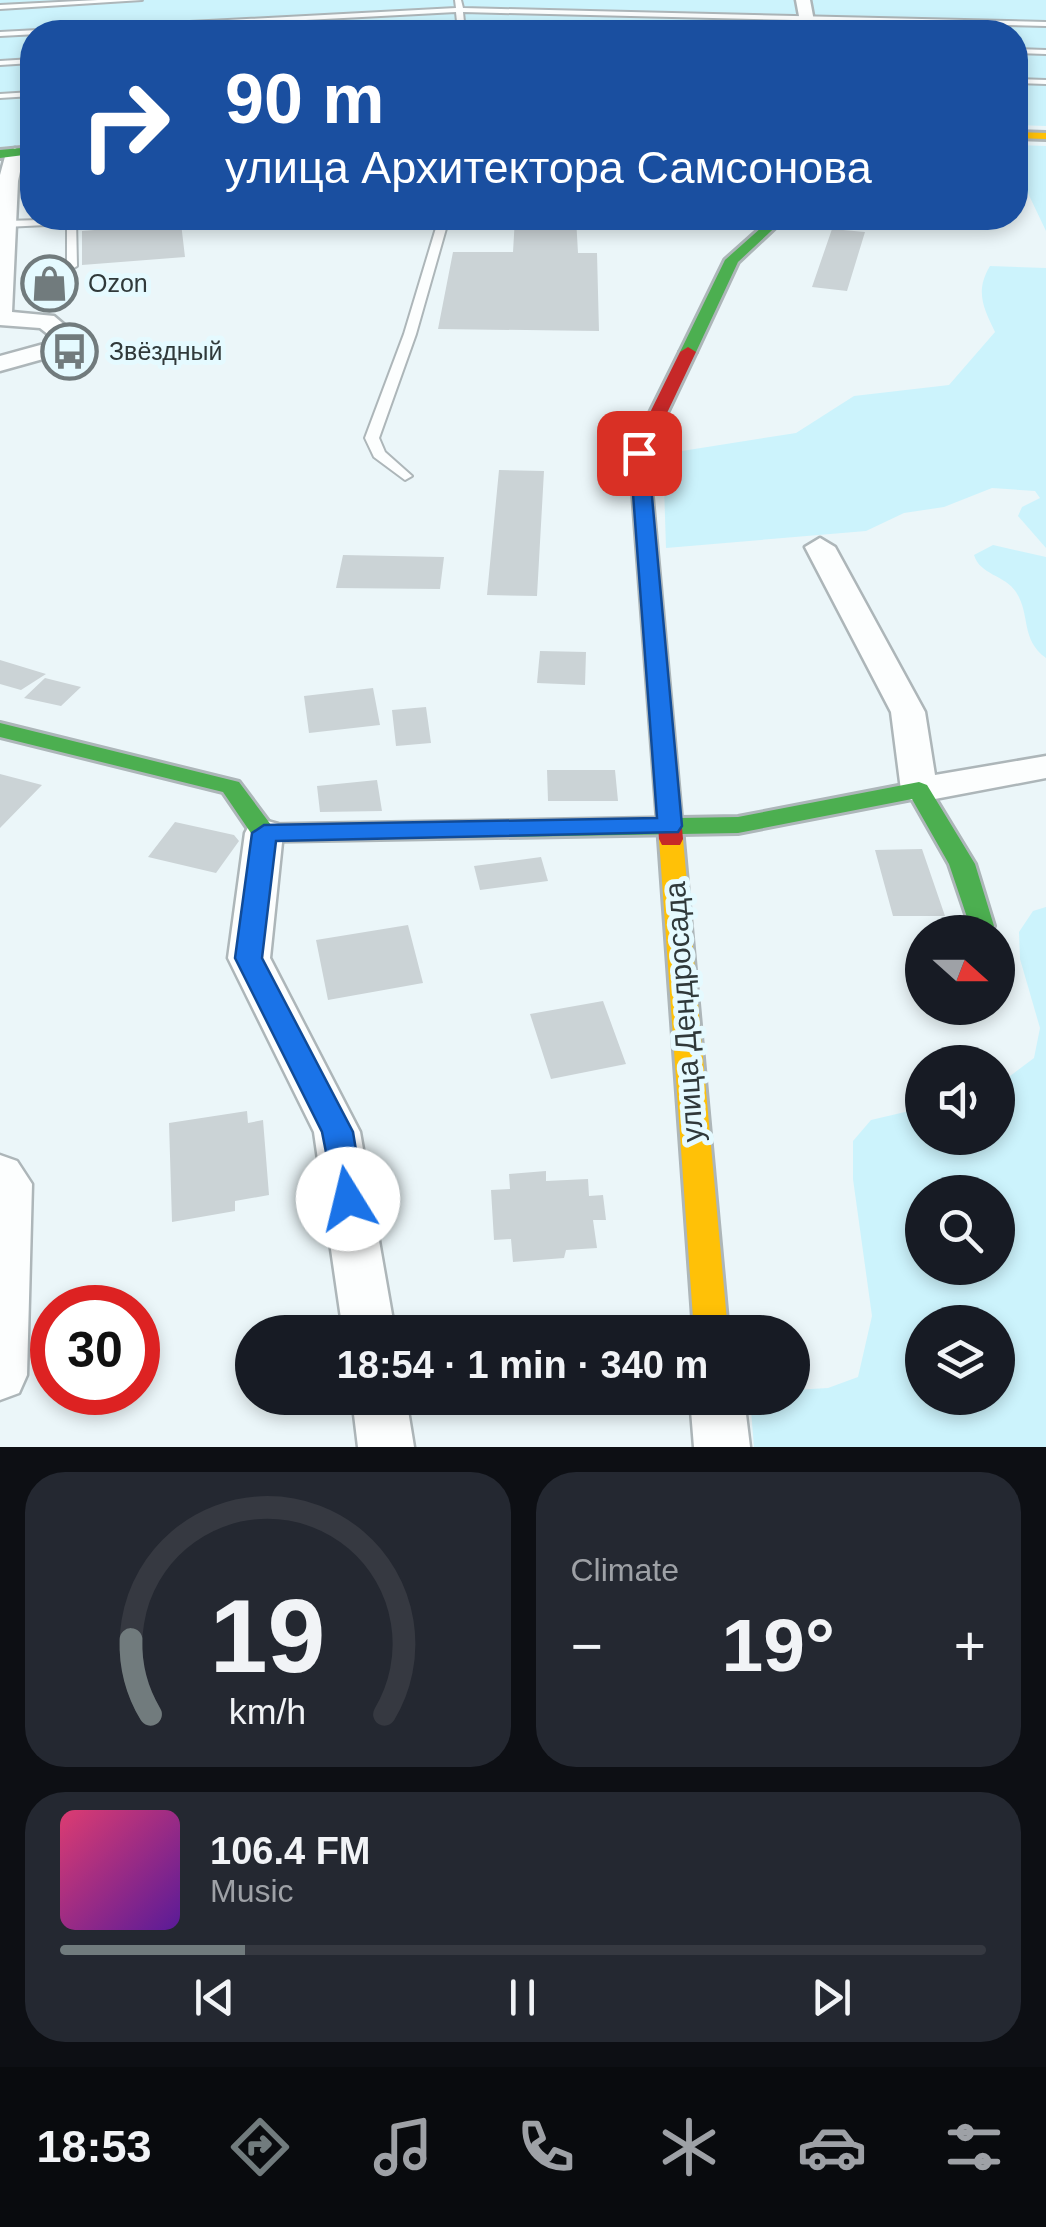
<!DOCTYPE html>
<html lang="en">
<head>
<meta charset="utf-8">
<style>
	:root { --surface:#171b24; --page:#242831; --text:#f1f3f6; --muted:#9ea1a6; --line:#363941; --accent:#717b7d }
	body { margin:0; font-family:Helvetica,sans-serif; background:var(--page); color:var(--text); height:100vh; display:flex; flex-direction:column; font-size:38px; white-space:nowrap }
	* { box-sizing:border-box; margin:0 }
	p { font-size:32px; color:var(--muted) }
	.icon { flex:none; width:55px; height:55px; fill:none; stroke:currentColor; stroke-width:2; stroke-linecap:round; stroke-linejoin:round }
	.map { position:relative; height:1447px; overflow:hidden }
	.panel { display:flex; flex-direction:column; gap:25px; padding:25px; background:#0d0f14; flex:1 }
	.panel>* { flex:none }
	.banner { position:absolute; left:20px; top:20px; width:1008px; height:210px; border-radius:40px; box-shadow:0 5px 15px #0003; background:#1a4fa0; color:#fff; overflow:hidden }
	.needle { width:65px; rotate:111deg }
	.controls { position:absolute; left:905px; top:915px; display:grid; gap:20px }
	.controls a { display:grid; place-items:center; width:110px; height:110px; border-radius:50%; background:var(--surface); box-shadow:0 5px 15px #0003; font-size:50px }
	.speed { position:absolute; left:30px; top:1285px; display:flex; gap:20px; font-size:50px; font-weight:700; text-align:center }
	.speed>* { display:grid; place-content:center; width:130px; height:130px; border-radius:50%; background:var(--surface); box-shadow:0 5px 15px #0003; line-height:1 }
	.speed .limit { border:15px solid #d22; background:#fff; color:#111 }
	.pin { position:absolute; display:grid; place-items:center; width:85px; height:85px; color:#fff; margin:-42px; border-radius:20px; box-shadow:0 5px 15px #0006 }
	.me { position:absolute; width:110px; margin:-55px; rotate:351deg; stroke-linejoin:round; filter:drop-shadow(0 0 8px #0008) }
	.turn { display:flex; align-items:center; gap:35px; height:210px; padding:0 40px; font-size:45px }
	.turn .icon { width:130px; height:130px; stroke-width:2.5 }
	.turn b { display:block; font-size:70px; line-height:85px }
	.big { font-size:75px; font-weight:600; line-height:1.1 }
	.panel .widget { flex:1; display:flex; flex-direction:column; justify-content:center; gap:15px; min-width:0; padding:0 35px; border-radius:40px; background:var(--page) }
	.panel .dial { align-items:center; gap:0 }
	.dial svg { height:260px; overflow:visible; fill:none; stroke:var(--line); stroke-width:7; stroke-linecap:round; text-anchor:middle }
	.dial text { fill:var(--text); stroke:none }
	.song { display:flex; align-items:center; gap:30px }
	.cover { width:120px; height:120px; border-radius:15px; background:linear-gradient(135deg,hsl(340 70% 55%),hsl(270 70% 35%)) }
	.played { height:10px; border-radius:5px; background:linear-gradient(90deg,var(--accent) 20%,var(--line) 20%) }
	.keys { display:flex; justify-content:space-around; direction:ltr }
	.heat { display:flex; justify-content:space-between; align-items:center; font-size:55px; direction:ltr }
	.panel .tiles { flex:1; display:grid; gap:25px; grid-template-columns:1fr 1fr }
	.widget:last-child { grid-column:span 2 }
	.trip { position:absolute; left:235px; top:1315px; width:575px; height:100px; border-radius:50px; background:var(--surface); box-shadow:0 5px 15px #0003; font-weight:600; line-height:100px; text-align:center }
	.tabs { display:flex; height:160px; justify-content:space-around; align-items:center; background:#090b0e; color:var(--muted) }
	.tabs .icon { width:70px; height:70px }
	.tabs .current { color:var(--accent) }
	.tabs b { font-size:45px; color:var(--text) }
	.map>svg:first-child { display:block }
</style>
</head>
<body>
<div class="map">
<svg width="1046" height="1447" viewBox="0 0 1046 1447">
	<rect width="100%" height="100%" fill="#ebf6f9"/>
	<!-- green -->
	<path fill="#ccf3fc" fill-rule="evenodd" d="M 0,0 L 1046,0 L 1046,126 L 1015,125 L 1015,32 L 32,32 L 32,145 L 0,147 Z
		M 1015,145 L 1046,146 L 1046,231 L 1015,166 Z
		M 990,266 L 1046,268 L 1046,548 L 1018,516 L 1022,507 L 1040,498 L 1035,491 L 992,488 L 944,507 L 904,513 L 866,531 L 666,548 L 663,454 L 796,433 L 854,396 L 949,385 L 995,332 C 983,307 975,291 990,266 Z
		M 993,545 L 1046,557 L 1046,658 C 1020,639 1031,615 1016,592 C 1005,575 980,575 974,555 Z
		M 1046,907 L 1046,1447 L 754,1447 L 750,1398 L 792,1398 L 793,1390 L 828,1388 L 858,1377 L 872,1316 L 853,1179 L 853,1141 L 871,1120 L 922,1108 L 922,1138 L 998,1138 L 998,1085 L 1034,1058 L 1040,1028 L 1020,959 L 1019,932 L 1033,911 ZM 998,1192 L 998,1268 L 922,1268 L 922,1192 ZM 998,1322 L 998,1398 L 922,1398 L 922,1322 Z"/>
	<!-- building -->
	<path fill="#cbd3d6" d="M 515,218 L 576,218 L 578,253 L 597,253 L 599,331 L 438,329 L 453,252 L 513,252 Z
		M 181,223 L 185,257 L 82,265 L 82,231 Z
		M 832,229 L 865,232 L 847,291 L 812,287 Z
		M 499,470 L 544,471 L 537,596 L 487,595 Z
		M 343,555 L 444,557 L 440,589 L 336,588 Z
		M 540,651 L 586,652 L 585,685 L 537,683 Z
		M 0,660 L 46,674 L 21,690 L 0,684 Z
		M 45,678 L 81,687 L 61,706 L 24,698 Z
		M 373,688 L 380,725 L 309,733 L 304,696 Z
		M 426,707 L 431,743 L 396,746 L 392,710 Z
		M 547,770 L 615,770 L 618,801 L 548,801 Z
		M 0,774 L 42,785 L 0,828 Z
		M 377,780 L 382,811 L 320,812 L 317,786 Z
		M 175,822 L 234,835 L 239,841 L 216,873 L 148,857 Z
		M 922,849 L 945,916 L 893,916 L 875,850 Z
		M 541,857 L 548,881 L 480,890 L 474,866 Z
		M 408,925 L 423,983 L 328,1000 L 316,940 Z
		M 603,1001 L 626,1064 L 551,1079 L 530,1014 Z
		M 247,1111 L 248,1123 L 263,1120 L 269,1195 L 235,1201 L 235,1211 L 172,1222 L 169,1123 Z
		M 546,1171 L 546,1181 L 588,1179 L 589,1196 L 603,1195 L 606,1220 L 593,1220 L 597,1248 L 566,1250 L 564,1258 L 513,1262 L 511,1239 L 494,1240 L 491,1190 L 510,1189 L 509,1174 Z"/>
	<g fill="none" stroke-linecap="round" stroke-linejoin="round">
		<defs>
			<path id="lane" d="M 98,0 L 142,0 L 0,9 L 0,5 Z
				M 455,0 L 461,0 L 463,8 L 1046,22 L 1046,26 L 463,12 L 465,32 L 458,32 L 456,12 L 0,36 L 0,32 L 456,8 Z
				M 1015,49 L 1046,50 L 1046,54 L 1015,53 Z
				M 32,59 L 32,63 L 0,65 L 0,61 Z
				M 1015,79 L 1046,80 L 1046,84 L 1015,83 Z
				M 32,92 L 32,96 L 0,98 L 0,94 Z
				M 439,218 L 449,218 L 416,334 L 379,438 L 385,452 L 412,476 L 405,480 L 374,457 L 365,438 L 404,334 Z
				M 635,218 L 645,218 L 645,223 L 636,225 Z
				M 76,219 L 77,266 L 72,269 L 67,266 L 67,224 L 5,227 L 0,224 L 5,221 Z"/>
			<path id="street" d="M 796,0 L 810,0 L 816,32 L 802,32 Z
				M 15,148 L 24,153 L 18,181 L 12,312 L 54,316 L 74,333 L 61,354 L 0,371 L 0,356 L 44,344 L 49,335 L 40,328 L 0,325 L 0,175 L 6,153 Z
				M 820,538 L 835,547 L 925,712 L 935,775 L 1046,756 L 1046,778 L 919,802 L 906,798 L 901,790 L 891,712 L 805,547 Z
				M 264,820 L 278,824 L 283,833 L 270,958 L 360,1132 L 395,1332 L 343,1332 L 314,1132 L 228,958 L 245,833 L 250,824 Z
				M 0,1155 L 17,1161 L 32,1184 L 27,1375 L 19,1393 L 0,1400 Z
				M 352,1398 L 406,1398 L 414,1447 L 358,1447 Z
				M 690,1398 L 744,1398 L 750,1447 L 694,1447 Z"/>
			<path id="fast" d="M 32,147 L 32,154 L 0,158 L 0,150 Z
				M 772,218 L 785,218 L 738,262 L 696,352 L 683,355 L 680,352 L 725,260 Z
				M 0,723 L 239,782 L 271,825 L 738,817 L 919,782 L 927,785 L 975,864 L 994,926 L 990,932 L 972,932 L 949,864 L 912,799 L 738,833 L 264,841 L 255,839 L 223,792 L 0,737 Z"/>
			<path id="slow" d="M 1015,132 L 1046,133 L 1046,139 L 1015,138 Z
				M 671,831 L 680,833 L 683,839 L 728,1332 L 694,1332 L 659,839 L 662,833 Z"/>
			<path id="jam" d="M 688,347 L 696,352 L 648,453 L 683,839 L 680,845 L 662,845 L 659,839 L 630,453 L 680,352 Z"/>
		</defs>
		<!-- lane casing -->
		<use href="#lane" stroke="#adb6b9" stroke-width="4"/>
		<!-- street casing -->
		<use href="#street" stroke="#adb6b9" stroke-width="5"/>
		<!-- fast casing -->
		<use href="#fast" stroke="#adb6b9" stroke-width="6"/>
		<!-- slow casing -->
		<use href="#slow" stroke="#adb6b9" stroke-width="6"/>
		<!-- jam casing -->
		<use href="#jam" stroke="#adb6b9" stroke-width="6"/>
		<!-- lane -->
		<use href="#lane" fill="#fcfefe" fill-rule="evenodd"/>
		<!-- street -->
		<use href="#street" fill="#fcfefe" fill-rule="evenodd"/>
		<!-- fast -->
		<use href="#fast" fill="#4caf50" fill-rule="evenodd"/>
		<!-- slow -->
		<use href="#slow" fill="#ffc107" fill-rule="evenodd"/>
		<!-- jam -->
		<use href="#jam" fill="#c62828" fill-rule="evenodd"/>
	</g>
	<!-- route -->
	<path fill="#1a73e8" stroke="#114b97" stroke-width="2.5" d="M 639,448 L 648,453 L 682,826 L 678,832 L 276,841 L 262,958 L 353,1132 L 364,1199 L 359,1208 L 348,1212 L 337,1208 L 322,1132 L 235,958 L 252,833 L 264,825 L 657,818 L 630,453 Z"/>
	<!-- icons -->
	<defs>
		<symbol id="shop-ring" viewBox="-11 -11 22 22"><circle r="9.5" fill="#e5faff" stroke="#717b7d" stroke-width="1.5"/><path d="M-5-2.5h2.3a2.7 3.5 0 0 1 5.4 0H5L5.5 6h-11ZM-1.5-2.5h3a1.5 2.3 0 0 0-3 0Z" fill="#717b7d"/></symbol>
		<symbol id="bus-ring" viewBox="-11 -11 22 22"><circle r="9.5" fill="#e5faff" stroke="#717b7d" stroke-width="1.5"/><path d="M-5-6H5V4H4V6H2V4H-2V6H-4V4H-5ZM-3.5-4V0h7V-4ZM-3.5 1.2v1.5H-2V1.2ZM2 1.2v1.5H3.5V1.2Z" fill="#717b7d"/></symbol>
	</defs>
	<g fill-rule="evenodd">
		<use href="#shop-ring" x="18" y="252" width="63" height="63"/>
		<use href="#bus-ring" x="38" y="320" width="63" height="63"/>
	</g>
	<g text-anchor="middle" stroke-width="10" stroke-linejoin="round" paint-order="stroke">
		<!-- far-poi labels -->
		<g font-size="25" fill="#30393a" stroke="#e5faff" text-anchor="start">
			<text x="88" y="292">Ozon</text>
			<text x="109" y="360">Звёздный</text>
		</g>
		<!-- street labels -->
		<g font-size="30" fill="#30393a" stroke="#e5faff">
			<text transform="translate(684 1012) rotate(-94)" y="10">улица Дендросада</text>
		</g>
	</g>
</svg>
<div class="controls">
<a><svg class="needle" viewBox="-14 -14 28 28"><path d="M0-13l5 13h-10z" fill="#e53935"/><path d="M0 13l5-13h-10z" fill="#9ea1a6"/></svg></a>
<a><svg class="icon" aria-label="sound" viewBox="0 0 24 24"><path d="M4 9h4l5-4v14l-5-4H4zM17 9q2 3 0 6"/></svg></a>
<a><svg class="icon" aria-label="search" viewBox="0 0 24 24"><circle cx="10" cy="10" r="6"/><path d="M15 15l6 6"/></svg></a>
<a><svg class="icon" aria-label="layers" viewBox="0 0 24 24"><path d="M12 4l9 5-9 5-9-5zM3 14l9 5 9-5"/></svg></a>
</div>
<div class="speed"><div class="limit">30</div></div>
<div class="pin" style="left:639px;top:453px;background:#d93025"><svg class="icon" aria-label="arrive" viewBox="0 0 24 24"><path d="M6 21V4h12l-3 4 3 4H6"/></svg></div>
<svg class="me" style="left:348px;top:1199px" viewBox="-20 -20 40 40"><circle r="19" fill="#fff"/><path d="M0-13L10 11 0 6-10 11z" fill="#1a73e8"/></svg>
<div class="trip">18:54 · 1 min · 340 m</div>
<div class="banner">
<div class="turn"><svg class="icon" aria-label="right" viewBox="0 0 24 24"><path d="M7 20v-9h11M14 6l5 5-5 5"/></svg><div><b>90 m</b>улица Архитектора Самсонова</div></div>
</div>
</div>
<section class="panel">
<div class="tiles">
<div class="widget dial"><svg viewBox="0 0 100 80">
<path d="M14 69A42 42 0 1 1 86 69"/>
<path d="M14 69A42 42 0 0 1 8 46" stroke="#717b7d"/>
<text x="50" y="56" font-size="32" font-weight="700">19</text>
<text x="50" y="72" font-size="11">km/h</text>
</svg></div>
<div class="widget"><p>Climate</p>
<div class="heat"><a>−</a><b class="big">19°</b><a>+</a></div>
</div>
<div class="widget">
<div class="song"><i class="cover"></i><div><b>106.4 FM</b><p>Music</p></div></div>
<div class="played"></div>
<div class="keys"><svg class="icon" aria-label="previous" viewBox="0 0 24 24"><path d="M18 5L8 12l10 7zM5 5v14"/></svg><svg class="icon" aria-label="pause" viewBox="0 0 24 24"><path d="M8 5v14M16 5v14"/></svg><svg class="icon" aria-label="next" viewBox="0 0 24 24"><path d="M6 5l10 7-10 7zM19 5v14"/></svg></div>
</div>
</div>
</section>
<nav class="tabs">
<b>18:53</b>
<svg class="icon current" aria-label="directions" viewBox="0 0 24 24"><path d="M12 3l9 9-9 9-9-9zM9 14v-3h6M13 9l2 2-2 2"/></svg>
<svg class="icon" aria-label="music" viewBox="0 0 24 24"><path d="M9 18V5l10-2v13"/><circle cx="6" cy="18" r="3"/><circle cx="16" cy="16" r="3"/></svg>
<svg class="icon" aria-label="phone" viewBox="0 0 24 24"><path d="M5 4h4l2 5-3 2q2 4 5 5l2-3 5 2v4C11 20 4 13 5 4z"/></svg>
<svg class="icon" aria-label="climate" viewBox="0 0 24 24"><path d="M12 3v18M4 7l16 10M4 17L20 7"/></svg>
<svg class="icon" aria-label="car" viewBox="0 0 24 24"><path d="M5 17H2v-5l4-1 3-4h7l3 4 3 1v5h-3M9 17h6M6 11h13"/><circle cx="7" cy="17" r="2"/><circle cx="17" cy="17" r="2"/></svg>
<svg class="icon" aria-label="filters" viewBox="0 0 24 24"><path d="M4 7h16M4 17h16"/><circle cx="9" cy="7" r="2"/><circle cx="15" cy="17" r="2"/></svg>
</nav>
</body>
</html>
